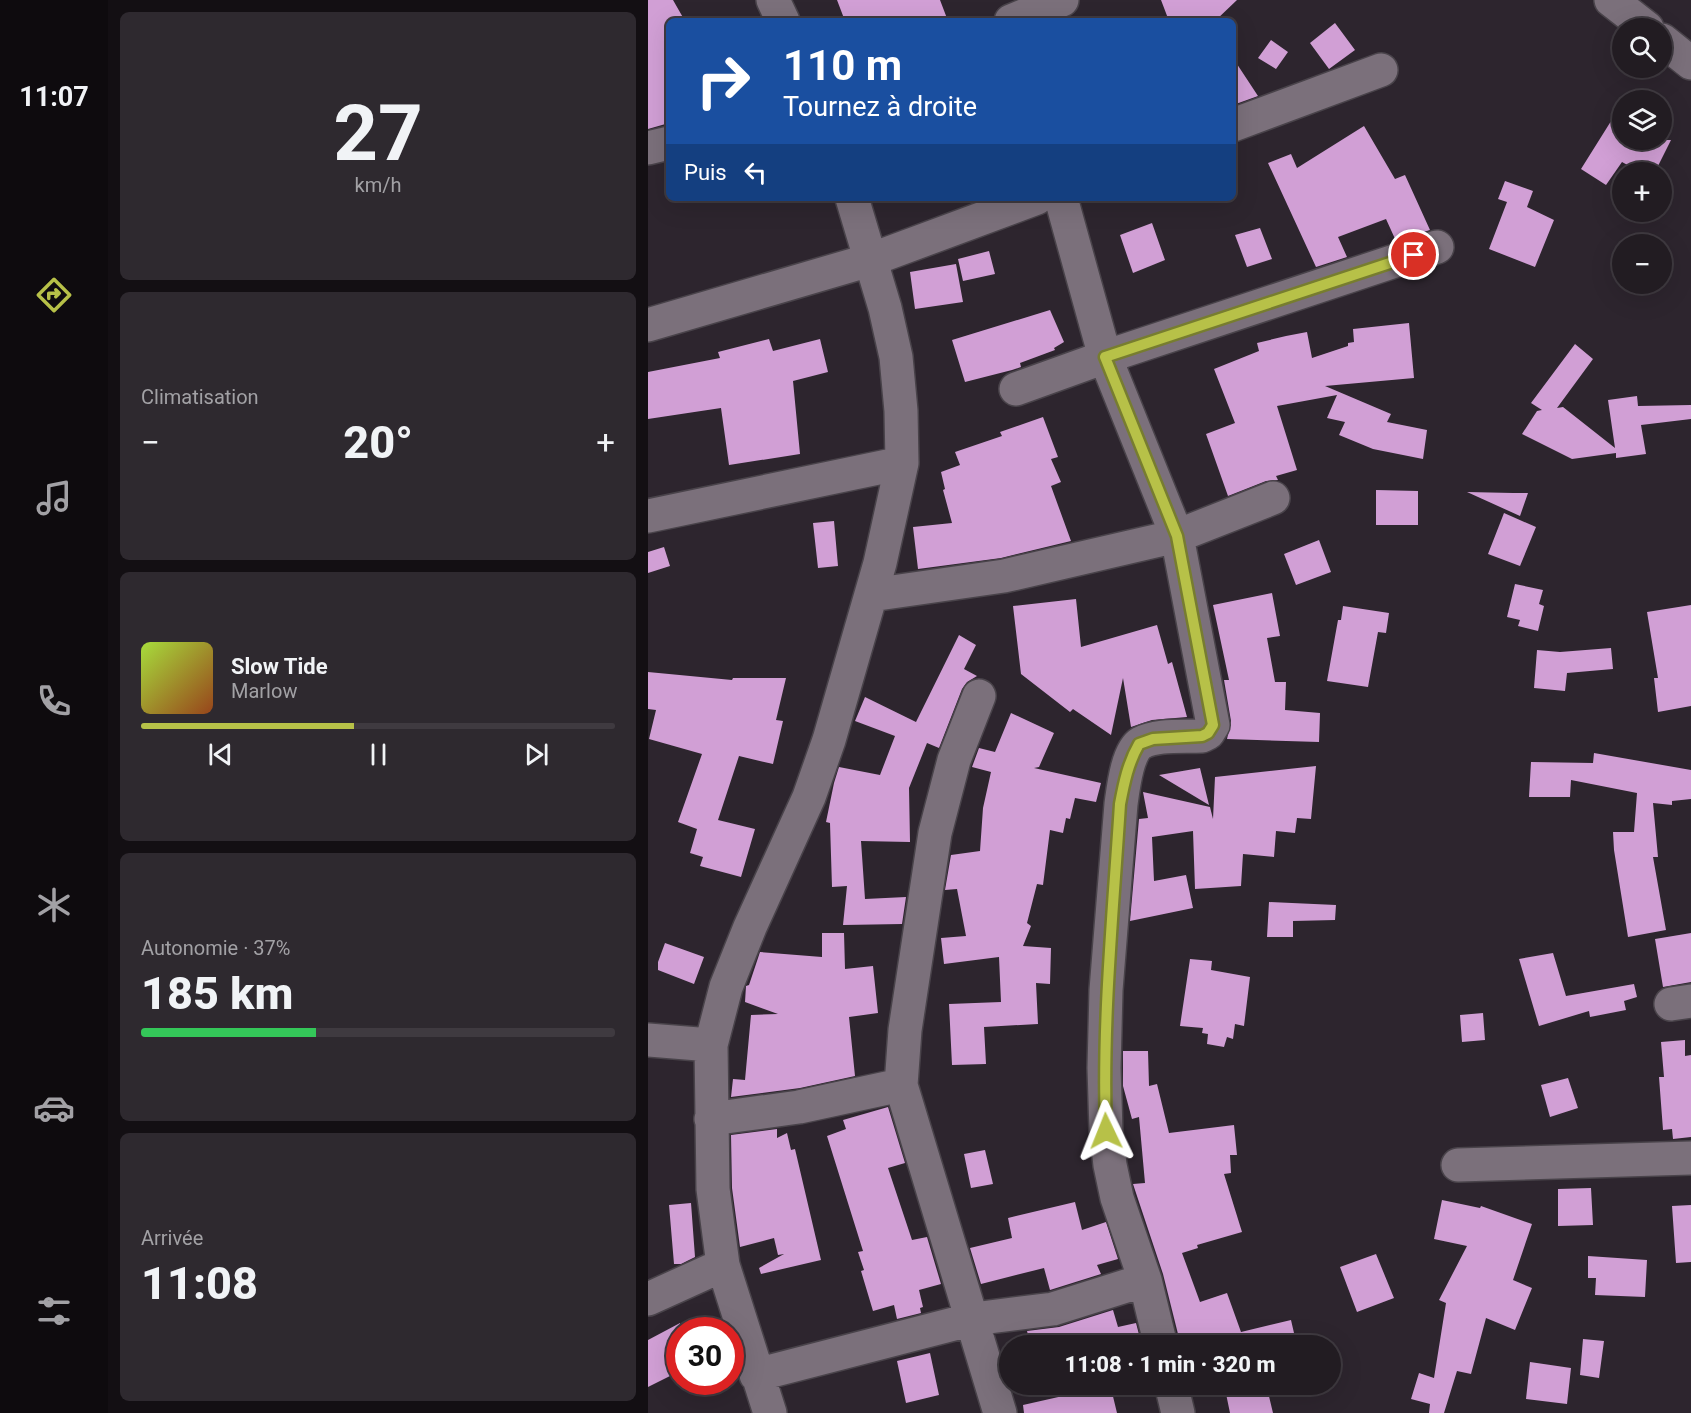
<!DOCTYPE html>
<html lang="fr">
<head>
<meta charset="utf-8">
<style>
	:root { --surface:#221c22; --page:#2e292f; --text:#f1f3f6; --muted:#a2a1a5; --line:#3f3a40; --accent:#b7c148 }
	body { margin:0; font-family:Roboto,sans-serif; background:var(--page); color:var(--text); height:100vh; display:flex; flex-direction:column; font-size:22px; white-space:nowrap }
	* { box-sizing:border-box; margin:0 }
	p { font-size:20px; color:var(--muted) }
	.icon { flex:none; width:33px; height:33px; fill:none; stroke:currentColor; stroke-width:2; stroke-linecap:round; stroke-linejoin:round }
	.map { position:relative; flex:1; overflow:hidden }
	.sheet { display:flex; flex-direction:column; gap:12px; padding:12px; background:#130f13; width:540px }
	.sheet>* { flex:none }
	.guide { position:absolute; left:18px; top:18px; width:570px; height:183px; border-radius:9px; box-shadow:0 6px 24px #0002,0 0 0 2px var(--line); background:#1a4fa0; color:#fff; overflow:hidden }
	.fabs { position:absolute; left:964px; top:18px; display:grid; gap:12px }
	.fabs a { display:grid; place-items:center; width:60px; height:60px; border-radius:50%; background:var(--surface); box-shadow:0 6px 24px #0002,0 0 0 2px var(--line); font-size:30px }
	.speed { position:absolute; left:18px; top:1317px; display:flex; gap:12px; font-size:30px; font-weight:700; text-align:center }
	.speed>* { display:grid; place-content:center; width:78px; height:78px; border-radius:50%; background:var(--surface); box-shadow:0 6px 24px #0002,0 0 0 2px var(--line); line-height:1 }
	.speed .limit { border:9px solid #d22; background:#fff; color:#111 }
	.pin { position:absolute; display:grid; place-items:center; width:51px; height:51px; color:#fff; margin:-26px; border:3px solid #fff; border-radius:50%; box-shadow:0 2px 6px #0007 }
	.me { position:absolute; width:66px; margin:-33px; rotate:358deg; stroke-linejoin:round; filter:drop-shadow(0 0 4px #0008) }
	.turn { display:flex; align-items:center; gap:21px; height:126px; padding:0 18px; font-size:27px }
	.turn .icon { width:78px; height:78px; stroke-width:2.5 }
	.turn b { display:block; font-size:42px; line-height:51px }
	.then { display:flex; align-items:center; height:57px; padding:0 18px; background:#0003; gap:12px; font-size:22px }
	.big { font-size:45px; font-weight:800; line-height:1.1 }
	.sheet .widget { flex:1; display:flex; flex-direction:column; justify-content:center; gap:9px; min-width:0; padding:0 21px; border-radius:9px; background:var(--page) }
	.sheet .dial { align-items:center; gap:0 }
	.dial b { font-size:78px; line-height:1 }
	.song { display:flex; align-items:center; gap:18px }
	.cover { width:72px; height:72px; border-radius:9px; background:linear-gradient(135deg,hsl(80 70% 55%),hsl(20 70% 35%)) }
	.played { height:6px; border-radius:3px; background:linear-gradient(90deg,var(--accent) 45%,var(--line) 45%) }
	.keys { display:flex; justify-content:space-around; direction:ltr }
	.heat { display:flex; justify-content:space-between; align-items:center; font-size:33px; direction:ltr }
	.charge { height:9px; border-radius:4px; background:linear-gradient(90deg,#34c759 37%,var(--line) 0) }
	.trip { position:absolute; left:351px; top:1335px; width:342px; height:60px; border-radius:30px; background:var(--surface); box-shadow:0 6px 24px #0002,0 0 0 2px var(--line); font-weight:800; line-height:60px; text-align:center }
	main { display:flex; flex:1; min-height:0 }
	.tab-bar { display:flex; flex-direction:column; width:108px; justify-content:space-around; align-items:center; background:#0e0b0e; color:var(--muted) }
	.tab-bar .icon { width:42px; height:42px }
	.tab-bar .selected { color:var(--accent) }
	.tab-bar b { font-size:27px; color:var(--text) }
	.map>svg:first-child { display:block }
</style>
</head>
<body>
<main>
<nav class="tab-bar">
<b>11:07</b>
<svg class="icon selected" aria-label="directions" viewBox="0 0 24 24"><path d="M12 3l9 9-9 9-9-9zM9 14v-3h6M13 9l2 2-2 2"/></svg>
<svg class="icon" aria-label="music" viewBox="0 0 24 24"><path d="M9 18V5l10-2v13"/><circle cx="6" cy="18" r="3"/><circle cx="16" cy="16" r="3"/></svg>
<svg class="icon" aria-label="phone" viewBox="0 0 24 24"><path d="M5 4h4l2 5-3 2q2 4 5 5l2-3 5 2v4C11 20 4 13 5 4z"/></svg>
<svg class="icon" aria-label="climate" viewBox="0 0 24 24"><path d="M12 3v18M4 7l16 10M4 17L20 7"/></svg>
<svg class="icon" aria-label="car" viewBox="0 0 24 24"><path d="M5 17H2v-5l4-1 3-4h7l3 4 3 1v5h-3M9 17h6M6 11h13"/><circle cx="7" cy="17" r="2"/><circle cx="17" cy="17" r="2"/></svg>
<svg class="icon" aria-label="filters" viewBox="0 0 24 24"><path d="M4 7h16M4 17h16"/><circle cx="9" cy="7" r="2"/><circle cx="15" cy="17" r="2"/></svg>
</nav>
<section class="sheet">
<div class="widget dial"><b>27</b><p>km/h</p></div>
<div class="widget"><p>Climatisation</p>
<div class="heat"><a>−</a><b class="big">20°</b><a>+</a></div>
</div>
<div class="widget">
<div class="song"><i class="cover"></i><div><b>Slow Tide</b><p>Marlow</p></div></div>
<div class="played"></div>
<div class="keys"><svg class="icon" aria-label="previous" viewBox="0 0 24 24"><path d="M18 5L8 12l10 7zM5 5v14"/></svg><svg class="icon" aria-label="pause" viewBox="0 0 24 24"><path d="M8 5v14M16 5v14"/></svg><svg class="icon" aria-label="next" viewBox="0 0 24 24"><path d="M6 5l10 7-10 7zM19 5v14"/></svg></div>
</div>
<div class="widget"><p>Autonomie · 37%</p><b class="big">185 km</b><div class="charge"></div></div>
<div class="widget"><p>Arrivée</p><b class="big">11:08</b></div>
</section>
<div class="map">
<svg width="1043" height="1413" viewBox="0 0 1043 1413">
	<rect width="100%" height="100%" fill="#2d252e"/>
	<!-- building -->
	<path fill="#d19fd5" d="M 0,0 L 25,0 L 37,21 L 21,21 L 21,123 L 0,129 Z
		M 189,0 L 292,0 L 300,21 L 197,21 Z
		M 513,0 L 589,0 L 567,21 L 521,21 Z
		M 687,23 L 707,50 L 681,69 L 662,43 Z
		M 623,40 L 640,52 L 628,69 L 610,58 Z
		M 585,58 L 610,96 L 585,105 Z
		M 975,102 L 975,140 L 1023,140 L 1007,172 L 992,172 L 974,162 L 958,185 L 933,169 Z
		M 716,126 L 747,179 L 757,175 L 782,230 L 748,241 L 738,219 L 690,237 L 699,257 L 668,267 L 620,163 L 643,154 L 649,168 Z
		M 857,181 L 885,191 L 879,207 L 906,220 L 887,267 L 841,249 L 859,202 L 850,199 Z
		M 504,223 L 517,260 L 485,273 L 472,235 Z
		M 612,228 L 624,259 L 599,267 L 587,235 Z
		M 341,251 L 347,274 L 315,281 L 310,259 Z
		M 308,264 L 315,302 L 267,309 L 262,272 Z
		M 402,310 L 416,342 L 406,348 L 407,350 L 372,363 L 373,367 L 364,370 L 317,382 L 304,340 Z
		M 761,323 L 766,378 L 677,386 L 743,414 L 739,422 L 779,430 L 775,459 L 725,449 L 691,435 L 697,422 L 679,418 L 689,395 L 629,406 L 649,470 L 628,476 L 630,480 L 618,481 L 580,496 L 558,434 L 587,423 L 566,369 L 611,351 L 609,343 L 638,336 L 659,332 L 664,358 L 700,346 L 700,343 L 706,342 L 705,329 Z
		M 121,339 L 125,351 L 172,339 L 180,372 L 145,381 L 152,454 L 81,465 L 73,408 L 0,419 L 0,372 L 72,358 L 70,352 Z
		M 927,344 L 945,359 L 909,408 L 915,407 L 967,448 L 960,400 L 989,396 L 990,406 L 1043,405 L 1043,419 L 993,425 L 998,454 L 968,458 L 968,453 L 924,459 L 874,434 L 889,411 L 894,410 L 883,403 Z
		M 395,417 L 410,457 L 403,459 L 413,482 L 403,486 L 423,541 L 353,558 L 270,569 L 265,527 L 304,523 L 295,490 L 297,489 L 293,472 L 312,465 L 307,452 L 354,436 L 352,432 Z
		M 728,490 L 770,491 L 770,525 L 728,525 Z
		M 819,492 L 865,493 L 880,493 L 872,516 Z
		M 856,513 L 888,527 L 872,566 L 840,554 Z
		M 186,521 L 190,566 L 170,568 L 165,523 Z
		M 671,540 L 683,572 L 648,585 L 636,554 Z
		M 16,547 L 22,566 L 0,573 L 0,552 Z
		M 867,584 L 895,590 L 891,604 L 896,606 L 890,631 L 870,626 L 872,620 L 859,617 Z
		M 624,593 L 632,636 L 619,638 L 627,682 L 638,682 L 637,710 L 672,713 L 671,742 L 579,739 L 583,721 L 576,680 L 581,680 L 565,605 Z
		M 428,599 L 433,647 L 509,625 L 520,664 L 524,662 L 539,717 L 504,720 L 483,727 L 475,678 L 463,735 L 425,709 L 422,712 L 373,674 L 365,606 Z
		M 1043,605 L 1043,706 L 1010,712 L 1006,678 L 1010,678 L 999,612 Z
		M 695,606 L 741,613 L 738,633 L 730,632 L 720,687 L 679,681 L 690,620 L 693,620 Z
		M 311,635 L 328,645 L 316,669 L 329,676 L 319,682 L 314,689 L 291,748 L 279,743 L 261,788 L 262,842 L 213,841 L 217,899 L 258,897 L 254,924 L 195,925 L 199,886 L 184,887 L 182,823 L 178,822 L 186,783 L 191,767 L 232,775 L 247,736 L 207,721 L 217,697 L 268,722 Z
		M 963,648 L 965,669 L 919,673 L 917,691 L 886,688 L 889,650 L 912,652 Z
		M 0,672 L 84,680 L 85,678 L 138,678 L 128,720 L 135,721 L 125,764 L 91,756 L 70,820 L 107,829 L 93,877 L 52,866 L 55,857 L 42,853 L 49,829 L 30,822 L 54,754 L 1,739 L 8,710 L 0,709 Z
		M 363,713 L 406,733 L 391,767 L 386,768 L 453,783 L 448,802 L 427,798 L 422,819 L 418,818 L 415,833 L 402,830 L 395,885 L 389,884 L 379,923 L 383,926 L 375,946 L 403,948 L 402,984 L 388,983 L 390,1024 L 336,1027 L 338,1064 L 304,1065 L 301,1004 L 353,1002 L 351,957 L 296,964 L 293,938 L 318,936 L 309,889 L 297,890 L 303,855 L 332,851 L 335,808 L 343,772 L 324,767 L 331,748 L 347,752 Z
		M 946,753 L 1043,770 L 1043,799 L 1024,801 L 1024,805 L 1005,803 L 1010,857 L 1005,857 L 1018,930 L 980,937 L 966,850 L 965,832 L 986,832 L 989,793 L 923,780 L 922,797 L 881,797 L 883,762 L 945,763 Z
		M 668,766 L 663,819 L 649,818 L 647,833 L 628,831 L 626,857 L 595,854 L 593,886 L 547,889 L 545,831 L 504,837 L 506,881 L 538,875 L 545,908 L 482,921 L 491,819 L 500,818 L 495,792 L 562,807 L 565,819 L 567,777 Z
		M 552,768 L 561,805 L 511,775 Z
		M 621,902 L 688,905 L 687,920 L 645,921 L 645,937 L 619,937 Z
		M 174,933 L 196,933 L 197,969 L 225,966 L 230,1013 L 201,1017 L 207,1076 L 152,1088 L 83,1097 L 85,1079 L 97,1080 L 103,1015 L 130,1014 L 97,1002 L 98,986 L 101,985 L 112,952 L 174,957 Z
		M 1043,933 L 1043,982 L 1015,987 L 1007,939 Z
		M 17,943 L 56,957 L 46,984 L 10,970 L 10,962 Z
		M 905,953 L 918,996 L 986,984 L 989,997 L 976,1001 L 978,1010 L 942,1017 L 941,1011 L 891,1026 L 871,959 Z
		M 542,959 L 564,961 L 563,970 L 602,977 L 596,1026 L 587,1024 L 585,1039 L 579,1037 L 576,1047 L 559,1044 L 560,1034 L 554,1033 L 555,1028 L 532,1026 Z
		M 835,1013 L 837,1040 L 814,1042 L 812,1015 Z
		M 1037,1040 L 1037,1056 L 1043,1055 L 1043,1137 L 1025,1139 L 1024,1129 L 1015,1130 L 1011,1077 L 1016,1077 L 1013,1042 Z
		M 475,1051 L 500,1051 L 501,1086 L 509,1084 L 521,1133 L 586,1125 L 589,1155 L 582,1155 L 583,1173 L 576,1174 L 594,1232 L 549,1245 L 550,1248 L 534,1253 L 552,1302 L 579,1293 L 593,1332 L 643,1320 L 649,1346 L 533,1346 L 515,1274 L 485,1184 L 497,1183 L 491,1117 L 484,1119 L 475,1086 Z
		M 920,1078 L 930,1108 L 902,1117 L 893,1085 Z
		M 240,1107 L 257,1163 L 240,1168 L 264,1240 L 279,1237 L 293,1284 L 271,1290 L 275,1307 L 272,1308 L 273,1313 L 249,1319 L 246,1305 L 225,1311 L 213,1271 L 216,1270 L 210,1252 L 215,1251 L 179,1136 L 198,1129 L 195,1120 Z
		M 129,1129 L 129,1138 L 139,1133 L 143,1150 L 147,1149 L 173,1260 L 113,1274 L 111,1268 L 136,1254 L 130,1255 L 126,1238 L 92,1247 L 84,1188 L 83,1135 Z
		M 337,1150 L 345,1184 L 323,1188 L 316,1154 Z
		M 943,1188 L 945,1225 L 910,1226 L 910,1189 Z
		M 794,1200 L 832,1208 L 833,1206 L 884,1224 L 865,1280 L 884,1288 L 867,1330 L 838,1318 L 823,1374 L 809,1371 L 796,1413 L 781,1413 L 782,1404 L 763,1399 L 771,1373 L 786,1378 L 798,1303 L 791,1300 L 819,1246 L 786,1239 Z
		M 427,1202 L 434,1230 L 458,1222 L 470,1259 L 449,1265 L 453,1274 L 402,1290 L 396,1268 L 333,1284 L 322,1248 L 364,1238 L 360,1218 Z
		M 43,1203 L 47,1257 L 33,1264 L 26,1264 L 21,1205 Z
		M 1043,1205 L 1043,1262 L 1028,1263 L 1024,1206 Z
		M 728,1254 L 746,1298 L 709,1312 L 692,1267 Z
		M 940,1256 L 999,1260 L 997,1297 L 947,1295 L 948,1278 L 940,1278 Z
		M 465,1310 L 470,1327 L 488,1323 L 494,1346 L 383,1346 L 379,1331 L 411,1327 Z
		M 32,1323 L 32,1371 L 0,1387 L 0,1340 Z
		M 935,1339 L 956,1341 L 951,1378 L 932,1375 Z
		M 282,1353 L 291,1395 L 258,1403 L 249,1361 Z
		M 882,1362 L 923,1368 L 919,1404 L 878,1399 Z
		M 436,1384 L 462,1384 L 469,1413 L 376,1413 L 375,1405 L 437,1391 Z
		M 576,1384 L 618,1384 L 625,1413 L 582,1413 Z"/>
	<g fill="none" stroke-linecap="round" stroke-linejoin="round">
		<defs>
			<path id="minor" d="M 125,0 L 135,21
				M 963,0 L 999,28
				M 363,21 L 414,0
				M 1014,40 L 1043,63
				M 585,125 L 733,70
				M 0,148 L 21,143
				M 413,198 L 457,357 L 529,536 L 565,725 L 560,733 L 554,736 C 535,737 509,734 493,743 C 479,751 475,790 473,804 L 458,990 L 456,1068 L 458,1131 L 462,1165 L 469,1198 L 497,1280 L 513,1346
				M 0,325 L 222,260 L 389,198
				M 368,389 L 457,357 L 789,247
				M 0,516 L 254,463
				M 223,595 L 356,576 L 529,536 L 625,498
				M 331,696 L 306,760 L 287,833 L 257,1030 L 253,1085 L 352,1413
				M 1023,1004 L 1043,1001
				M 0,1040 L 63,1045
				M 63,1119 L 151,1107 L 253,1085
				M 810,1165 L 1043,1158
				M 0,1299 L 75,1265
				M 108,1375 L 325,1319 L 405,1309 L 497,1280
				M 523,1384 L 530,1413
				M 122,1413 L 75,1265 L 65,1189 L 63,1045 L 78,987 L 102,927 L 161,797 L 181,740 L 232,563 L 254,463 L 253,411 L 248,357 L 237,308 L 204,198"/>
		</defs>
		<!-- minor casing -->
		<use href="#minor" stroke="#49434a" stroke-width="36"/>
		<!-- minor -->
		<use href="#minor" stroke="#7b707b" stroke-width="33"/>
	</g>
	<g fill="none" stroke-linecap="round" stroke-linejoin="round">
		<defs>
			<path id="route" d="M 458,1131 C 454,1022 465,914 472,804 C 476,783 480,763 491,744 L 505,739 L 554,736 L 560,733 L 565,725 L 529,536 L 457,357 L 766,255"/>
		</defs>
		<!-- route casing -->
		<use href="#route" stroke="#777d2f" stroke-width="15"/>
		<!-- route -->
		<use href="#route" stroke="#b7c148" stroke-width="10"/>
	</g>
</svg>
<div class="fabs">
<a><svg class="icon" aria-label="search" viewBox="0 0 24 24"><circle cx="10" cy="10" r="6"/><path d="M15 15l6 6"/></svg></a>
<a><svg class="icon" aria-label="layers" viewBox="0 0 24 24"><path d="M12 4l9 5-9 5-9-5zM3 14l9 5 9-5"/></svg></a>
<a>+</a>
<a>−</a>
</div>
<div class="speed"><div class="limit">30</div></div>
<div class="pin" style="left:766px;top:255px;background:#d93025"><svg class="icon" aria-label="arrive" viewBox="0 0 24 24"><path d="M6 21V4h12l-3 4 3 4H6"/></svg></div>
<svg class="me" style="left:458px;top:1131px" viewBox="-20 -20 40 40"><path d="M0-17L14 15 0 8-14 15z" fill="#b7c148" stroke="#fff" stroke-width="4"/></svg>
<div class="trip">11:08 · 1 min · 320 m</div>
<div class="guide">
<div class="turn"><svg class="icon" aria-label="right" viewBox="0 0 24 24"><path d="M7 20v-9h11M14 6l5 5-5 5"/></svg><div><b>110 m</b>Tournez à droite</div></div>
<div class="then">Puis<svg class="icon" aria-label="left" viewBox="0 0 24 24"><path d="M17 20v-9H6M10 6l-5 5 5 5"/></svg></div>
</div>
</div>
</main>
</body>
</html>
